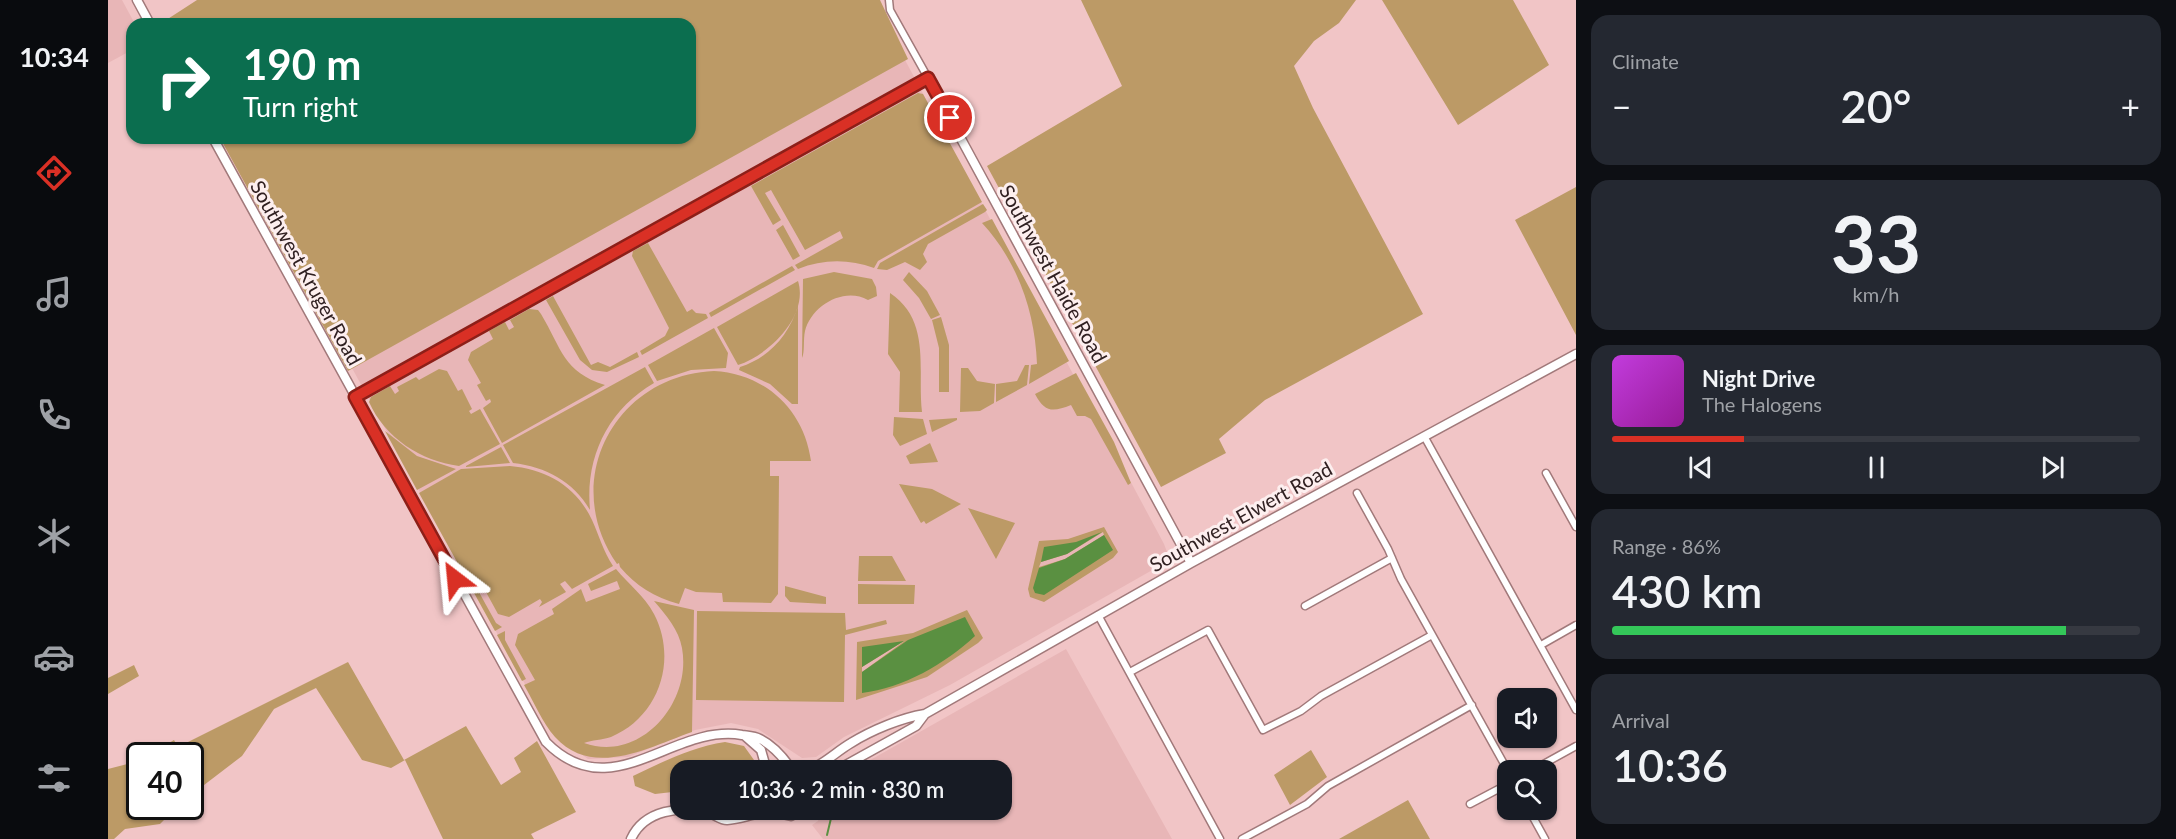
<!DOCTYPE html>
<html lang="en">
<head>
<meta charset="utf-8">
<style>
	:root { --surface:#171b24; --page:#242831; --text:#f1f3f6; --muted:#9ea1a6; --line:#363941; --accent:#d93025 }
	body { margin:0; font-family:Lato,sans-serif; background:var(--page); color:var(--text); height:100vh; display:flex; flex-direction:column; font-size:22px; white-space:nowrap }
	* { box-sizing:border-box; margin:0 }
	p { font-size:20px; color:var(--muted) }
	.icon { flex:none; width:33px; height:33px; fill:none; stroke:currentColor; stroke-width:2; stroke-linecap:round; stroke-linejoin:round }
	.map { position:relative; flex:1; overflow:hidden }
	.drawer { display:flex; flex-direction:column; gap:15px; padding:15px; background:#0d0f14; width:600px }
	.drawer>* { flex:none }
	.banner { position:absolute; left:18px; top:18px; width:570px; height:126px; border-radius:18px; box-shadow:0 2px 4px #0004; background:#0b6e4f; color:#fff; overflow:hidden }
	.buttons { position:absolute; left:1389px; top:688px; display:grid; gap:12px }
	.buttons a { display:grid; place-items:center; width:60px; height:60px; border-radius:12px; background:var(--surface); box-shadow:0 2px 4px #0004; font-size:30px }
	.speed { position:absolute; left:18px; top:742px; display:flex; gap:12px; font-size:30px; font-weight:700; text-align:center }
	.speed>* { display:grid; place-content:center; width:78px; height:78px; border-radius:50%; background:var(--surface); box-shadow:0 2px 4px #0004; line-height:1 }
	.speed .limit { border:3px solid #111; border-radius:9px; background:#fff; color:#111 }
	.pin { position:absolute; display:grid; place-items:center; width:51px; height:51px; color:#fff; margin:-26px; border:3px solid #fff; border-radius:50%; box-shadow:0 2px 6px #0007 }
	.me { position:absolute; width:66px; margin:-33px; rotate:331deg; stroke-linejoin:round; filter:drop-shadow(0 0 4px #0008) }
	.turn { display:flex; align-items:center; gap:21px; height:126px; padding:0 18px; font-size:27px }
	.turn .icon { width:78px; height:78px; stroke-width:2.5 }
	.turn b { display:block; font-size:42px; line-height:51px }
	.big { font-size:45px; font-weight:600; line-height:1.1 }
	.drawer .tile { flex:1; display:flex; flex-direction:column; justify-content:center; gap:9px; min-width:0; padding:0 21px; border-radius:18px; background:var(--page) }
	.drawer .dial { align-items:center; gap:0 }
	.dial b { font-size:78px; line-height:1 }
	.song { display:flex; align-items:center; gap:18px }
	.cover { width:72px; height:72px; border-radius:9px; background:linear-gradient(135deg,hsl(290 70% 55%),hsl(300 70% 35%)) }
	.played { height:6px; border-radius:3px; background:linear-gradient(90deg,var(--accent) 25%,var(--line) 25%) }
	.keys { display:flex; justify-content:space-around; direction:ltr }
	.heat { display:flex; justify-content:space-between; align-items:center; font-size:33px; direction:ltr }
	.charge { height:9px; border-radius:4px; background:linear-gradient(90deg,#34c759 86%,var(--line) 0) }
	.trip { position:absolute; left:562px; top:760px; width:342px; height:60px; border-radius:18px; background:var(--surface); box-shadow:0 2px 4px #0004; font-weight:600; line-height:60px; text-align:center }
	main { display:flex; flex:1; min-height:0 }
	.tabs { display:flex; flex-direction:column; width:108px; justify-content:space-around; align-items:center; background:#090b0e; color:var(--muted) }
	.tabs .icon { width:42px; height:42px }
	.tabs .active { color:var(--accent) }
	.tabs b { font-size:27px; color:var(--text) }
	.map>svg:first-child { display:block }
</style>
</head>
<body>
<main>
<nav class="tabs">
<b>10:34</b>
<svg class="icon active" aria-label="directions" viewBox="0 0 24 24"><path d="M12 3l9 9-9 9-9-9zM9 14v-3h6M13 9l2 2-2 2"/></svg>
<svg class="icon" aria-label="music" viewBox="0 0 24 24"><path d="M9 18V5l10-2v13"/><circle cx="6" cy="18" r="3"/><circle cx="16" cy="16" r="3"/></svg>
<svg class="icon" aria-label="phone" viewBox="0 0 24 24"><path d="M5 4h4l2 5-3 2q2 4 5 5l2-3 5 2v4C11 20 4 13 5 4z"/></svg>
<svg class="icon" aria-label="climate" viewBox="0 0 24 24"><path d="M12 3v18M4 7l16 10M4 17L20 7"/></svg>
<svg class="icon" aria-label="car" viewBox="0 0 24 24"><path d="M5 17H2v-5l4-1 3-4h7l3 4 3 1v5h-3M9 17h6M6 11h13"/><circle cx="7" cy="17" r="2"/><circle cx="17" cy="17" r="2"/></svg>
<svg class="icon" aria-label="filters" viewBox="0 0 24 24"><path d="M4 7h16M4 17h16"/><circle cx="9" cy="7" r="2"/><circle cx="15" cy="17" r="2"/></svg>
</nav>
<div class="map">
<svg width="1468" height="839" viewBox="0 0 1468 839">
	<rect width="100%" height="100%" fill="#f1c5c6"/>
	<!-- built -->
	<path fill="#e8b6b7" d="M 0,0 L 14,0 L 27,24 L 24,24 L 24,50 L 0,63 Z
		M 797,60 L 1056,544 L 1062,560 L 842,685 L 736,737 L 708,757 L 694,758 L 650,729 L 623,723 L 587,730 L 520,757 L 480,759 L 443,732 L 244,368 Z
		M 958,649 L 1064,839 L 715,839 L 704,825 L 710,821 L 711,810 L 894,810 L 894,771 L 743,771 Z"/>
	<!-- green -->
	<path fill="#bc9a66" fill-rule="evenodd" d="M 89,0 L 772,0 L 800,59 L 240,371 L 112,138 L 582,138 L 582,24 L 52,24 Z
		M 973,0 L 1248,0 L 1231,23 L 1206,41 L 1186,66 L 1205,108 L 1315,314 L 1157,400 L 1111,439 L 1118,453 L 1053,487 L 879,166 L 1014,86 Z
		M 1274,0 L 1405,0 L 1441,65 L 1350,125 Z
		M 810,93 L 815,94 L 874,202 L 770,261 L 766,268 C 741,259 715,259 690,269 L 687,265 L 735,238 L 732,231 L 697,250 L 663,190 L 657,193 L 673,220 L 665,225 L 643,186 Z
		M 1468,187 L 1468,335 L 1407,220 Z
		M 875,204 L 879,210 L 877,212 L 820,244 L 815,254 L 819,262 L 812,270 L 797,262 L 779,270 L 769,269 L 772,263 Z
		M 884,219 L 961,361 L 921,384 L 923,365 L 929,364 C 927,312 910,262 874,223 Z
		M 675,225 L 692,256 L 685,260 L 668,230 Z
		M 540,243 L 579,312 L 584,309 L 588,313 L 598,314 L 600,318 L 534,355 L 532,351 L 557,336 L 561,328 L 524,256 L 525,251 Z
		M 684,266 L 687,270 L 603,317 L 601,313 Z
		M 726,272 L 764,279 L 768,287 L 769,296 L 760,300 C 736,286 703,306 697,331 C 695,340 697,352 694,358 L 695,279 Z
		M 801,272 L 819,291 L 832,315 L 823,319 L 811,298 L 795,280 Z
		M 690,281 C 701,316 661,355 630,365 L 609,327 Z
		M 782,293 C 824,321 809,371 814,412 L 791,412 L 792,372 L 780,354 Z
		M 445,296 L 483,365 L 490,362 L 502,367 L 529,352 L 531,357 L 499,372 L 484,370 L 472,360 L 438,300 Z
		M 690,306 L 690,404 L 684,404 L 662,384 L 631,370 L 632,367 C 661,358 681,335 690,306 Z
		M 421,309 L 430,310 L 433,314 C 454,349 455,372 497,385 L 394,443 L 375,408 L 383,402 L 382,399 L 378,401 L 369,385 L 373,383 L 360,360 L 363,352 L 385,339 L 381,331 L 397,322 L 401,330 L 406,327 L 402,320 Z
		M 833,317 L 841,345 L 841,392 L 831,392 L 831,348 L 824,320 Z
		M 606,328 L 620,353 L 618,368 L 583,370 L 549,381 L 540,365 Z
		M 917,365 L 921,365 L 919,385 L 888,402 L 888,384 L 909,381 Z
		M 537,367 L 546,383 C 500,410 477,457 482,510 C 465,481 438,467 405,463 L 395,445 Z
		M 853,368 L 860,368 L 869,381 L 887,384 L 886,403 L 872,411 L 852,412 Z
		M 331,369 L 339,371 L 350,391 L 354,389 L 364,409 L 361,411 L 363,414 L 372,409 L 392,444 L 351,466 C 313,461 277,438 261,402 L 263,397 L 282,386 L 287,394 L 291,391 L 289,387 L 308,377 L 311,380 Z
		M 606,371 C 658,374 696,410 703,461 L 662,461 L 662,476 L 671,476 L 670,594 L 663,603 L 615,602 L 614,593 L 588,592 L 577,588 L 571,604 C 546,597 528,586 512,567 L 511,563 L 509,564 C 451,481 507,375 606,371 Z
		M 968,373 L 1006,442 L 1023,483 L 1020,485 L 983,419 L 977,416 L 969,416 L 963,405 C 945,412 937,413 927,394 Z
		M 786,417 L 815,419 L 819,434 L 792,446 L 785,435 Z
		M 849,418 L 849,420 L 824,432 L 821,420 Z
		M 277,431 L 309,456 L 348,469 L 309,490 Z
		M 822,443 L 830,462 L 802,464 L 798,456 Z
		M 393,447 L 402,463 L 358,467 L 358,466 Z
		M 402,466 C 438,469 468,486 484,520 C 491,535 495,551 505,566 L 464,589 L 457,581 L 452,584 L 458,592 L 431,607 L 434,602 L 432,599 L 401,617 L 390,614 L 373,583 L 367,585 L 388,623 L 394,627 L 387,631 L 311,493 L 353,469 Z
		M 791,484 L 824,489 L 853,504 L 818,524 L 816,521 L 813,523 Z
		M 860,508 L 907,523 L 888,559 Z
		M 996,527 L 1010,552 L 1005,558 L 936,602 L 922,597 L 920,589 L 931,541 L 960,539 ZM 995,532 L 996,535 L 957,559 L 931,567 L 933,562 L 959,554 Z
		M 751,556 L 784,556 L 798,581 L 750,581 Z
		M 508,569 C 521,585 536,595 546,614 C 570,660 551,717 503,737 C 494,740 484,740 476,743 C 533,763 584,702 574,648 C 571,630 558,615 546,601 L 586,610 L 584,732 C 541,747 485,779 447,737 C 434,722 426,702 416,685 L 427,680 L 407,645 L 410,634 L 446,614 L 444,609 L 473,589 L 478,602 L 512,589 L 509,581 L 483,591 L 480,584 Z
		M 750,584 L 807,585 L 806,604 L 750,604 Z
		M 677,586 L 718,597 L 718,604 L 682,602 L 677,596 Z
		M 859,610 L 875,638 L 870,643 L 819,677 L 748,700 L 749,642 L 805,633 ZM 798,640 L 754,672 L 754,667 Z
		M 589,611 L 737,613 L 738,630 L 778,620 L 779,624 L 737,635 L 736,702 L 588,700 Z
		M 397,631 L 397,640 L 418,679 L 414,681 L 389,635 Z
		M 240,662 L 296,760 L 358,726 L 393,785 L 413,772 L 406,758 L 429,741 L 468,812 L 423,834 L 426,839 L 335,839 L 297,760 L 283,768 L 254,760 L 208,688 L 166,709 L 134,756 L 83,795 L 82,756 L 39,756 L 66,740 L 70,747 Z
		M 26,665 L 31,676 L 0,694 L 0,678 Z
		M 617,742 L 636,746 L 646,760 L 646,771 L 573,771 L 573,791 L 547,794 L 527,786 L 525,776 C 554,762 584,747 617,742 Z
		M 1203,750 L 1219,777 L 1182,805 L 1166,775 Z
		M 31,761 L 32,807 L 69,807 L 52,824 L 17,829 L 6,839 L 0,839 L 0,769 Z
		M 1300,800 L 1322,839 L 1231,839 Z"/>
	<!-- water -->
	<path fill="#5a9041" d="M 994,532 L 959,554 L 933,562 L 936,547 L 968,542 Z
		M 996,535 L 1005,550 L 936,595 L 927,593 L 925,588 L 931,568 L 957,559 Z
		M 857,617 L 867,636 C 837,664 795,688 754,693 L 754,672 L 800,640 Z
		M 796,641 L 754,667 L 754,647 Z"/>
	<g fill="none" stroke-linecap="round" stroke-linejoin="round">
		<!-- stream -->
		<path stroke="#5a9041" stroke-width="2" d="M 719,835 L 725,810"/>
		<defs>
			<path id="street" d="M 247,397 L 820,78 L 782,10 L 781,0
				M 1316,436 L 1468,710
				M 1438,473 L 1468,527
				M 1249,493 L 1280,549 L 1293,579 L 1400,771
				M 1197,606 L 1284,558
				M 990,615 L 1112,839
				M 1433,645 L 1468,625
				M 1022,672 L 1100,630 L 1155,730 L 1193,711 L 1213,696 L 1324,635
				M 1423,771 L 1468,746
				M 1362,804 L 1400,784
				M 1421,810 L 1437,839
				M 1134,839 L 1199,804 L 1220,786 L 1364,705"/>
			<path id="secondary" d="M 29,0 L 42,24
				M 820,78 L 1083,563
				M 105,138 L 438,742 C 504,809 564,723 634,735 C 641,736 646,736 652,739 C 664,745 674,756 682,767
				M 637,736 L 653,750 L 659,771
				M 664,771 L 674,767 L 684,768
				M 695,771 C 714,767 726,753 743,743 C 764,730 793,718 817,714 L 1083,563 L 1468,354
				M 727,771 L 808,726 L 817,714
				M 665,812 L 683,816 L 694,810
				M 523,839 C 536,810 573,805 601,813 C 608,815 612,820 619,820 C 637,819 650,810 669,814"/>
		</defs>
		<!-- street casing -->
		<use href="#street" stroke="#a1797a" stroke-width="9"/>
		<!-- secondary casing -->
		<use href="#secondary" stroke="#a1797a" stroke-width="11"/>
		<!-- street -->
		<use href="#street" stroke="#fff" stroke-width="6"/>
		<!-- secondary -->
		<use href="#secondary" stroke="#fff" stroke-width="8"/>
	</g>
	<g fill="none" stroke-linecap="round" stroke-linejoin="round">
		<defs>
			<path id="route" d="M 347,579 L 247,397 L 820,78 L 842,118"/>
		</defs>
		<!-- route casing -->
		<use href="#route" stroke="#8d1f18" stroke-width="15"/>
		<!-- route -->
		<use href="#route" stroke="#d93025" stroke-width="10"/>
	</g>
	<g text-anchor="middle" stroke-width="6" stroke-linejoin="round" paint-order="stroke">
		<!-- street labels -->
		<g font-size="20" fill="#302021" stroke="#fdefef">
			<text transform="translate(198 273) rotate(61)" y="7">Southwest Kruger Road</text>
			<text transform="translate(945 274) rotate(61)" y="7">Southwest Haide Road</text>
			<text transform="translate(1133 517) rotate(-29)" y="7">Southwest Elwert Road</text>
		</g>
	</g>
</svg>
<div class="buttons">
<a><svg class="icon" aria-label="sound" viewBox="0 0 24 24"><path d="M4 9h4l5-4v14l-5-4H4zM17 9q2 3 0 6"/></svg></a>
<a><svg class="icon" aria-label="search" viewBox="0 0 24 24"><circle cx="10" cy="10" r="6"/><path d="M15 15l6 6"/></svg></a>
</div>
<div class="speed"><div class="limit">40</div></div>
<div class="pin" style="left:842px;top:118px;background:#d93025"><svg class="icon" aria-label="arrive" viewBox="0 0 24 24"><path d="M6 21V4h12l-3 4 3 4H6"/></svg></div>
<svg class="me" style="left:347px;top:579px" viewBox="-20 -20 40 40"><path d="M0-17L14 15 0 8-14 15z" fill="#d93025" stroke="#fff" stroke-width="4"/></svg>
<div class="trip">10:36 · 2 min · 830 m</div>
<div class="banner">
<div class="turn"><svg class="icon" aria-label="right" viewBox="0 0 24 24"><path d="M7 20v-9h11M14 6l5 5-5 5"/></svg><div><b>190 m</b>Turn right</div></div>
</div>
</div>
<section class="drawer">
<div class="tile"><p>Climate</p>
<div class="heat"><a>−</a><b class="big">20°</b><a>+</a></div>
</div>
<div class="tile dial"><b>33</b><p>km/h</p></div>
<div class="tile">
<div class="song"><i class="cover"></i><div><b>Night Drive</b><p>The Halogens</p></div></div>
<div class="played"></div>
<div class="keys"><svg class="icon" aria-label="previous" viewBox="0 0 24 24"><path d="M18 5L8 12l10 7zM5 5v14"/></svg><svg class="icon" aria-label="pause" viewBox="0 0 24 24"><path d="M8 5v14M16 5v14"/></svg><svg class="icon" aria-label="next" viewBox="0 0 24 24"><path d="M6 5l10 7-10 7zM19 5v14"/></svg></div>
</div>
<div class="tile"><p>Range · 86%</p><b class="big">430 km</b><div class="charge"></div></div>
<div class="tile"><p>Arrival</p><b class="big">10:36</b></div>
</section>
</main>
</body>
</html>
